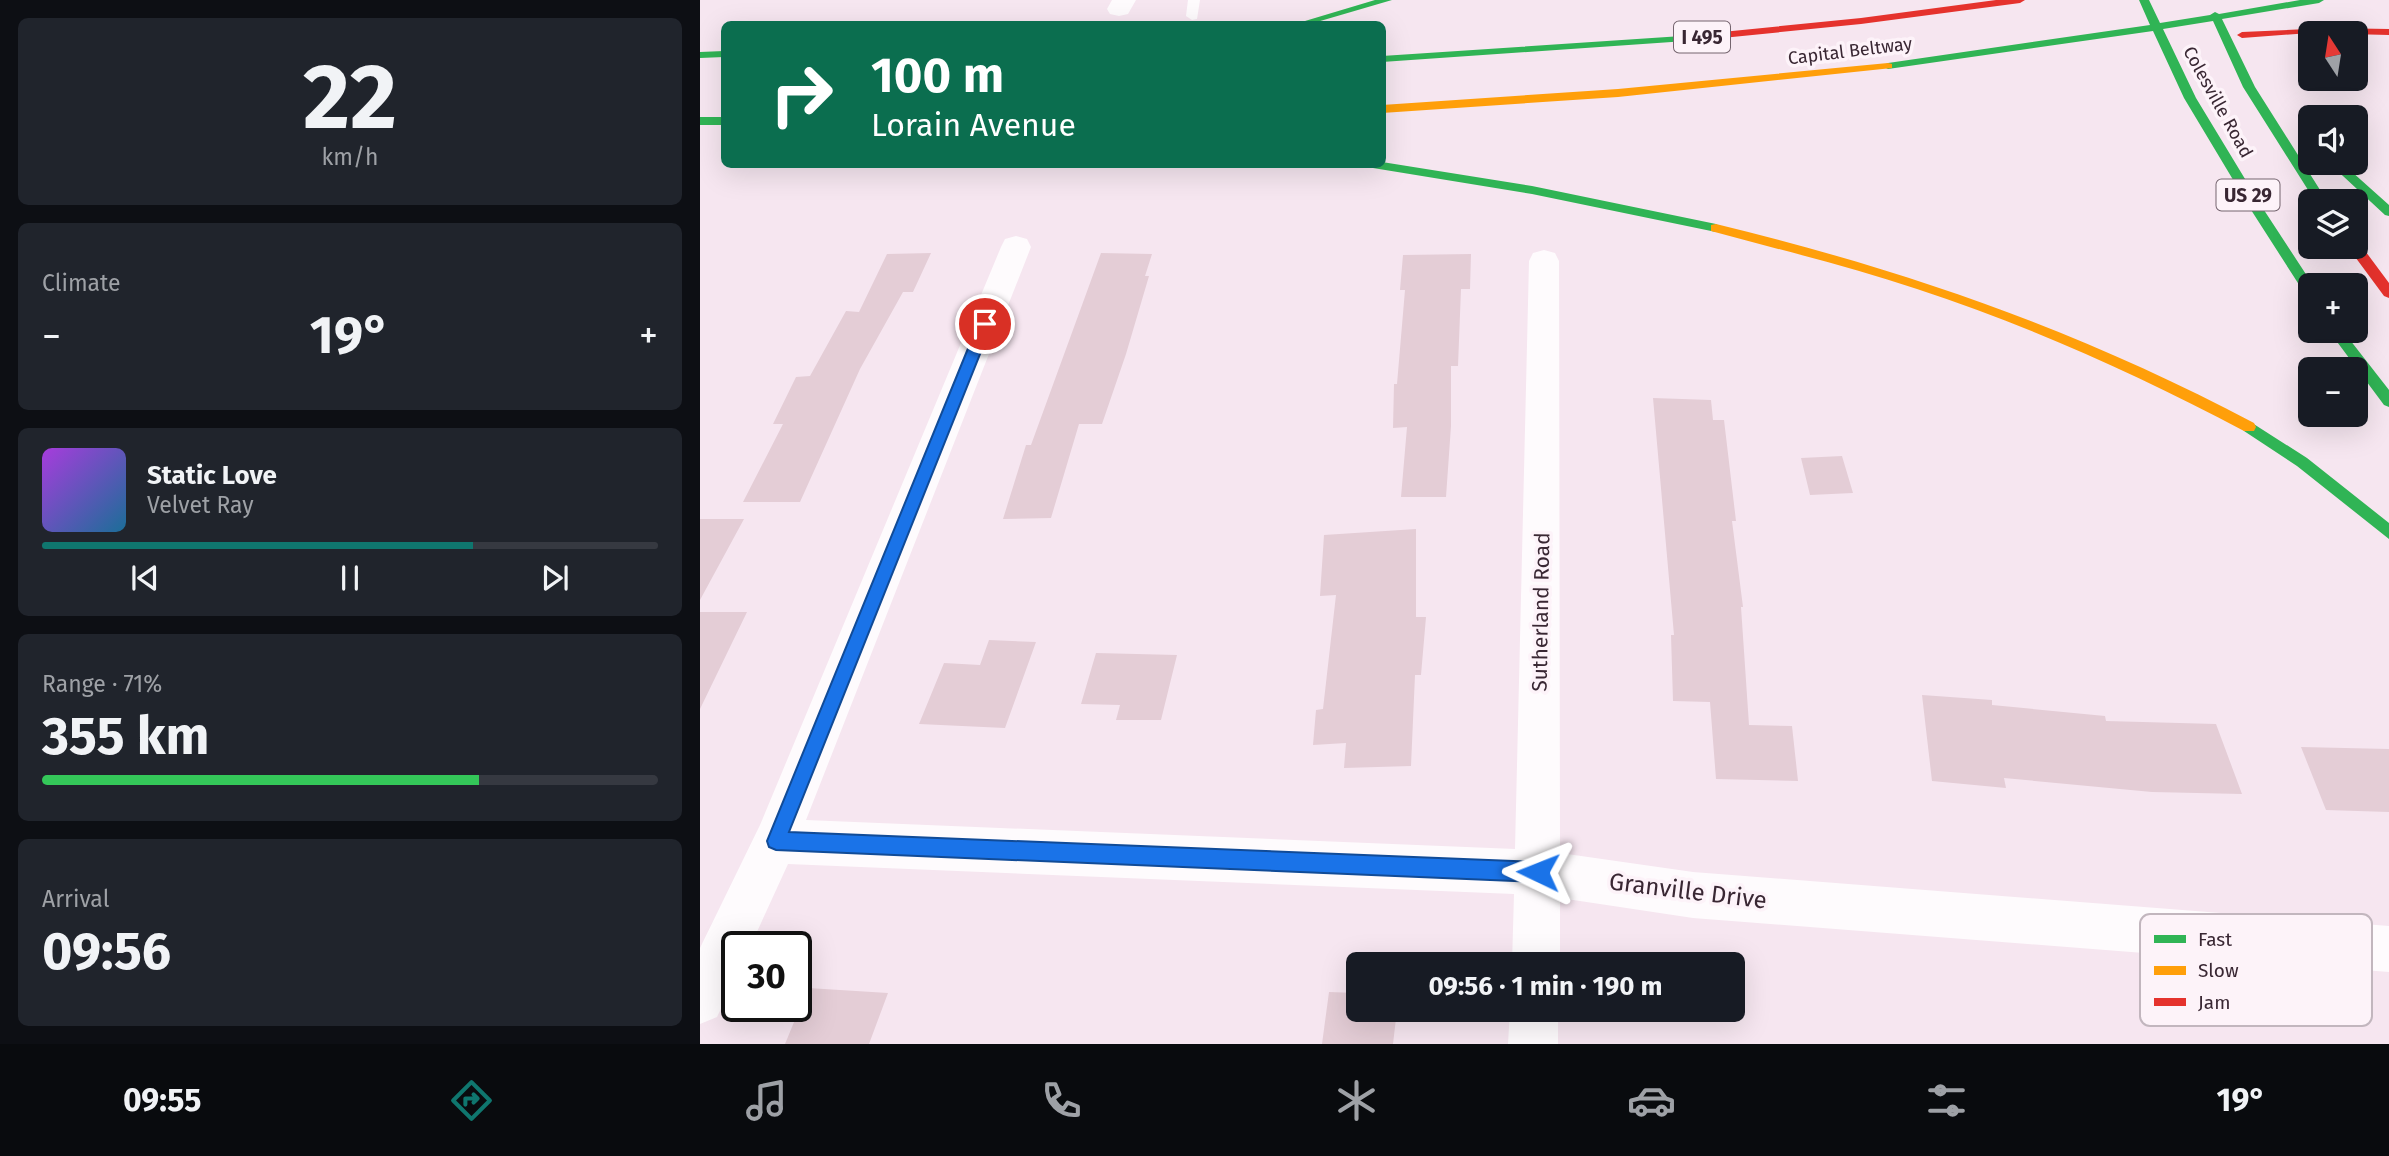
<!DOCTYPE html>
<html lang="en">
<head>
<meta charset="utf-8">
<style>
	:root { --surface:#171b24; --page:#20242c; --text:#f1f3f6; --muted:#9ea1a6; --line:#363941; --accent:#0f766e }
	body { margin:0; font-family:"Fira Sans",sans-serif; background:var(--page); color:var(--text); height:100vh; display:flex; flex-direction:column; font-size:26px; white-space:nowrap }
	* { box-sizing:border-box; margin:0 }
	p { font-size:23px; color:var(--muted) }
	.icon { flex:none; width:38px; height:38px; fill:none; stroke:currentColor; stroke-width:2; stroke-linecap:round; stroke-linejoin:round }
	.map { position:relative; flex:1; overflow:hidden }
	.panel { display:flex; flex-direction:column; gap:18px; padding:18px; background:#0d0f14; width:700px }
	.panel>* { flex:none }
	.hud { position:absolute; left:21px; top:21px; width:665px; height:147px; border-radius:10px; box-shadow:0 7px 28px #0002; background:#0b6e4f; color:#fff; overflow:hidden }
	.needle { width:46px; rotate:348deg }
	.buttons { position:absolute; left:1598px; top:21px; display:grid; gap:14px }
	.buttons a { display:grid; place-items:center; width:70px; height:70px; border-radius:10px; background:var(--surface); box-shadow:0 7px 28px #0002; font-size:35px }
	.speed { position:absolute; left:21px; top:931px; display:flex; gap:14px; font-size:35px; font-weight:700; text-align:center }
	.speed>* { display:grid; place-content:center; width:91px; height:91px; border-radius:50%; background:var(--surface); box-shadow:0 7px 28px #0002; line-height:1 }
	.speed .limit { border:4px solid #111; border-radius:10px; background:#fff; color:#111 }
	.pin { position:absolute; display:grid; place-items:center; width:60px; height:60px; color:#fff; margin:-30px; border:4px solid #fff; border-radius:50%; box-shadow:0 2px 7px #0007 }
	.me { position:absolute; width:77px; margin:-38px; rotate:272deg; stroke-linejoin:round; filter:drop-shadow(0 0 5px #0008) }
	.turn { display:flex; align-items:center; gap:24px; height:147px; padding:0 35px; font-size:32px }
	.turn .icon { width:91px; height:91px; stroke-width:2.5 }
	.turn b { display:block; font-size:49px; line-height:60px }
	.big { font-size:52px; font-weight:700; line-height:1.1 }
	.panel .tile { flex:1; display:flex; flex-direction:column; justify-content:center; gap:10px; min-width:0; padding:0 24px; border-radius:10px; background:var(--page) }
	.panel .dial { align-items:center; gap:0 }
	.dial b { font-size:91px; line-height:1 }
	.song { display:flex; align-items:center; gap:21px }
	.cover { width:84px; height:84px; border-radius:10px; background:linear-gradient(135deg,hsl(280 70% 55%),hsl(200 70% 35%)) }
	.played { height:7px; border-radius:4px; background:linear-gradient(90deg,var(--accent) 70%,var(--line) 70%) }
	.keys { display:flex; justify-content:space-around; direction:ltr }
	.heat { display:flex; justify-content:space-between; align-items:center; font-size:38px; direction:ltr }
	.charge { height:10px; border-radius:5px; background:linear-gradient(90deg,#34c759 71%,var(--line) 0) }
	.trip { position:absolute; left:646px; top:952px; width:399px; height:70px; border-radius:10px; background:var(--surface); box-shadow:0 7px 28px #0002; font-weight:700; line-height:70px; text-align:center }
	.menu { display:flex; height:112px; justify-content:space-around; align-items:center; background:#090b0e; color:var(--muted) }
	.menu .icon { width:49px; height:49px }
	.menu .on { color:var(--accent) }
	.menu b { font-size:32px; color:var(--text) }
	main { display:flex; flex:1; min-height:0 }
	.map>svg:first-child { display:block }
</style>
</head>
<body>
<main>
<section class="panel">
<div class="tile dial"><b>22</b><p>km/h</p></div>
<div class="tile"><p>Climate</p>
<div class="heat"><a>−</a><b class="big">19°</b><a>+</a></div>
</div>
<div class="tile">
<div class="song"><i class="cover"></i><div><b>Static Love</b><p>Velvet Ray</p></div></div>
<div class="played"></div>
<div class="keys"><svg class="icon" aria-label="previous" viewBox="0 0 24 24"><path d="M18 5L8 12l10 7zM5 5v14"/></svg><svg class="icon" aria-label="pause" viewBox="0 0 24 24"><path d="M8 5v14M16 5v14"/></svg><svg class="icon" aria-label="next" viewBox="0 0 24 24"><path d="M6 5l10 7-10 7zM19 5v14"/></svg></div>
</div>
<div class="tile"><p>Range · 71%</p><b class="big">355 km</b><div class="charge"></div></div>
<div class="tile"><p>Arrival</p><b class="big">09:56</b></div>
</section>
<div class="map">
<svg width="1689" height="1044" viewBox="0 0 1689 1044">
	<rect width="100%" height="100%" fill="#f6e6f0"/>
	<!-- building -->
	<path fill="#e4cdd6" d="M 231,253 L 213,292 L 203,292 L 160,369 L 100,502 L 43,502 L 83,424 L 73,424 L 96,377 L 110,376 L 146,311 L 159,312 L 187,254 Z
		M 401,253 L 452,254 L 445,276 L 449,276 L 426,354 L 402,424 L 379,424 L 351,518 L 303,519 L 326,445 L 331,445 Z
		M 771,254 L 770,289 L 761,289 L 758,366 L 751,366 L 751,426 L 746,497 L 701,497 L 707,427 L 693,428 L 694,384 L 697,384 L 705,290 L 700,290 L 703,255 Z
		M 953,398 L 1011,400 L 1013,420 L 1024,420 L 1036,521 L 1032,521 L 1043,607 L 1041,607 L 1049,725 L 1092,726 L 1098,781 L 1016,779 L 1010,702 L 973,701 L 971,635 L 974,635 Z
		M 1142,456 L 1153,493 L 1110,495 L 1101,458 Z
		M 0,519 L 44,519 L 0,600 Z
		M 716,529 L 716,617 L 726,617 L 721,675 L 715,675 L 711,766 L 644,768 L 646,743 L 613,745 L 616,710 L 623,709 L 636,595 L 620,596 L 624,535 Z
		M 0,612 L 47,612 L 0,709 Z
		M 289,640 L 336,642 L 305,728 L 219,724 L 244,663 L 280,665 Z
		M 396,653 L 477,655 L 461,720 L 416,720 L 420,705 L 381,704 Z
		M 1222,695 L 1292,700 L 1292,705 L 1405,716 L 1406,721 L 1516,724 L 1542,794 L 1452,792 L 1304,778 L 1306,788 L 1232,781 Z
		M 1601,747 L 1689,749 L 1689,812 L 1626,810 Z
		M 108,988 L 188,993 L 169,1044 L 85,1044 Z
		M 629,992 L 658,993 L 658,1010 L 697,1010 L 693,1044 L 622,1044 Z"/>
	<g fill="none" stroke-linecap="round" stroke-linejoin="round">
		<!-- lane -->
		<path fill="#fefbfd" fill-rule="evenodd" d="M 488,0 L 500,0 L 497,19 L 492,20 L 486,16 Z"/>
		<!-- street -->
		<path fill="#fefbfd" fill-rule="evenodd" d="M 412,0 L 436,0 L 428,14 L 419,16 L 410,14 L 407,9 Z
			M 316,236 L 327,239 L 331,247 L 106,820 L 815,849 L 829,261 L 833,253 L 844,250 L 855,253 L 859,261 L 860,853 L 993,872 L 1689,926 L 1689,972 L 993,918 L 860,898 L 860,964 L 812,964 L 814,894 L 88,864 L 50,947 L 37,947 L 37,975 L 17,1017 L 0,1024 L 0,948 L 60,825 L 301,247 L 305,239 Z
			M 810,1010 L 858,1010 L 858,1044 L 808,1044 Z"/>
		<!-- fast -->
		<path fill="#30b455" fill-rule="evenodd" d="M 675,0 L 692,0 L 610,24 L 595,24 Z
			M 1439,0 L 1449,0 L 1460,23 L 1510,15 L 1515,12 L 1519,14 L 1600,0 L 1624,0 L 1619,3 L 1522,19 L 1555,87 L 1627,201 L 1615,201 L 1543,87 L 1513,21 L 1463,29 L 1496,98 L 1562,207 L 1613,285 L 1610,285 L 1610,296 L 1605,294 L 1553,213 L 1484,98 L 1453,31 L 1188,69 L 1182,66 L 1188,63 L 1450,25 Z
			M 982,36 L 987,39 L 986,41 L 682,62 L 682,56 Z
			M 24,51 L 24,57 L 0,58 L 0,52 Z
			M 0,117 L 24,117 L 24,125 L 0,125 Z
			M 682,162 L 832,186 L 1016,224 L 1022,228 L 1016,232 L 832,194 L 673,168 L 667,164 L 682,164 Z
			M 1629,163 L 1642,163 L 1689,205 L 1689,216 L 1685,215 Z
			M 1629,331 L 1643,331 L 1689,390 L 1689,407 L 1684,405 Z
			M 1549,421 L 1607,458 L 1689,523 L 1689,539 L 1597,466 L 1544,431 L 1542,427 L 1544,423 Z"/>
		<!-- slow -->
		<path fill="#ff9f0a" fill-rule="evenodd" d="M 1188,63 L 1192,64 L 1192,68 L 918,97 L 682,113 L 682,105 L 918,89 Z
			M 1016,224 C 1209,271 1378,330 1554,423 L 1556,427 L 1554,431 L 1544,431 C 1438,375 1330,326 1217,289 C 1149,266 1080,250 1011,231 L 1011,225 Z"/>
		<!-- jam -->
		<path fill="#e5322d" fill-rule="evenodd" d="M 1296,0 L 1325,0 L 1320,3 L 1161,24 L 982,42 L 977,39 L 982,36 L 1161,18 Z
			M 1629,28 L 1689,29 L 1689,35 L 1610,33 L 1542,38 L 1537,35 L 1542,32 Z
			M 1656,243 L 1660,244 L 1689,283 L 1689,298 L 1684,296 L 1650,250 L 1649,247 L 1656,247 Z"/>
	</g>
	<!-- route -->
	<path fill="#1a73e8" stroke="#114b97" stroke-width="2" d="M 285,319 L 292,324 L 89,832 L 838,862 L 845,865 L 848,872 L 845,879 L 838,882 L 76,850 L 69,847 L 67,841 L 278,324 Z"/>
	<g text-anchor="middle" stroke-width="7" stroke-linejoin="round" paint-order="stroke">
		<!-- far-street labels -->
		<g font-size="18" fill="#392733" stroke="#fdf3f9">
			<text transform="translate(1150 51) rotate(-7)" y="6">Capital Beltway</text>
			<text transform="translate(1518 102) rotate(61)" y="6">Colesville Road</text>
		</g>
		<!-- shield labels -->
		<g fill="#fdf3f9" stroke="#74646e" stroke-width="2">
			<rect x="974" y="21.5" width="56" height="31" rx="5"/>
			<rect x="1516.5" y="179.5" width="63" height="31" rx="5"/>
		</g>
		<g font-size="19" font-weight="bold" fill="#392733">
			<text x="1002" y="44">I 495</text>
			<text x="1548" y="202">US 29</text>
		</g>
		<!-- street labels -->
		<g font-size="21" fill="#392733" stroke="#fdf3f9">
			<text transform="translate(841 612) rotate(-89)" y="7">Sutherland Road</text>
		</g>
		<!-- near-street labels -->
		<g font-size="24" fill="#392733" stroke="#fdf3f9">
			<text transform="translate(988 891) rotate(7)" y="8">Granville Drive</text>
		</g>
	</g>
	<!-- legend -->
	<rect x="1440" y="914" width="232" height="112" rx="10" fill="#fdf3f9" stroke="#c2b6be" stroke-width="2"/>
	<rect x="1454" y="935" width="32" height="8" fill="#30b455"/>
	<rect x="1454" y="966" width="32" height="9" fill="#ff9f0a"/>
	<rect x="1454" y="998" width="32" height="8" fill="#e5322d"/>
	<g font-size="19" fill="#392733">
		<text x="1498" y="946">Fast</text>
		<text x="1498" y="977">Slow</text>
		<text x="1498" y="1009">Jam</text>
	</g>
</svg>
<div class="buttons">
<a><svg class="needle" viewBox="-14 -14 28 28"><path d="M0-13l5 13h-10z" fill="#e53935"/><path d="M0 13l5-13h-10z" fill="#9ea1a6"/></svg></a>
<a><svg class="icon" aria-label="sound" viewBox="0 0 24 24"><path d="M4 9h4l5-4v14l-5-4H4zM17 9q2 3 0 6"/></svg></a>
<a><svg class="icon" aria-label="layers" viewBox="0 0 24 24"><path d="M12 4l9 5-9 5-9-5zM3 14l9 5 9-5"/></svg></a>
<a>+</a>
<a>−</a>
</div>
<div class="speed"><div class="limit">30</div></div>
<div class="pin" style="left:285px;top:324px;background:#d93025"><svg class="icon" aria-label="arrive" viewBox="0 0 24 24"><path d="M6 21V4h12l-3 4 3 4H6"/></svg></div>
<svg class="me" style="left:838px;top:872px" viewBox="-20 -20 40 40"><path d="M0-17L14 15 0 8-14 15z" fill="#1a73e8" stroke="#fff" stroke-width="4"/></svg>
<div class="trip">09:56 · 1 min · 190 m</div>
<div class="hud">
<div class="turn"><svg class="icon" aria-label="right" viewBox="0 0 24 24"><path d="M7 20v-9h11M14 6l5 5-5 5"/></svg><div><b>100 m</b>Lorain Avenue</div></div>
</div>
</div>
</main>
<nav class="menu">
<b>09:55</b>
<svg class="icon on" aria-label="directions" viewBox="0 0 24 24"><path d="M12 3l9 9-9 9-9-9zM9 14v-3h6M13 9l2 2-2 2"/></svg>
<svg class="icon" aria-label="music" viewBox="0 0 24 24"><path d="M9 18V5l10-2v13"/><circle cx="6" cy="18" r="3"/><circle cx="16" cy="16" r="3"/></svg>
<svg class="icon" aria-label="phone" viewBox="0 0 24 24"><path d="M5 4h4l2 5-3 2q2 4 5 5l2-3 5 2v4C11 20 4 13 5 4z"/></svg>
<svg class="icon" aria-label="climate" viewBox="0 0 24 24"><path d="M12 3v18M4 7l16 10M4 17L20 7"/></svg>
<svg class="icon" aria-label="car" viewBox="0 0 24 24"><path d="M5 17H2v-5l4-1 3-4h7l3 4 3 1v5h-3M9 17h6M6 11h13"/><circle cx="7" cy="17" r="2"/><circle cx="17" cy="17" r="2"/></svg>
<svg class="icon" aria-label="filters" viewBox="0 0 24 24"><path d="M4 7h16M4 17h16"/><circle cx="9" cy="7" r="2"/><circle cx="15" cy="17" r="2"/></svg>
<b>19°</b>
</nav>
</body>
</html>
